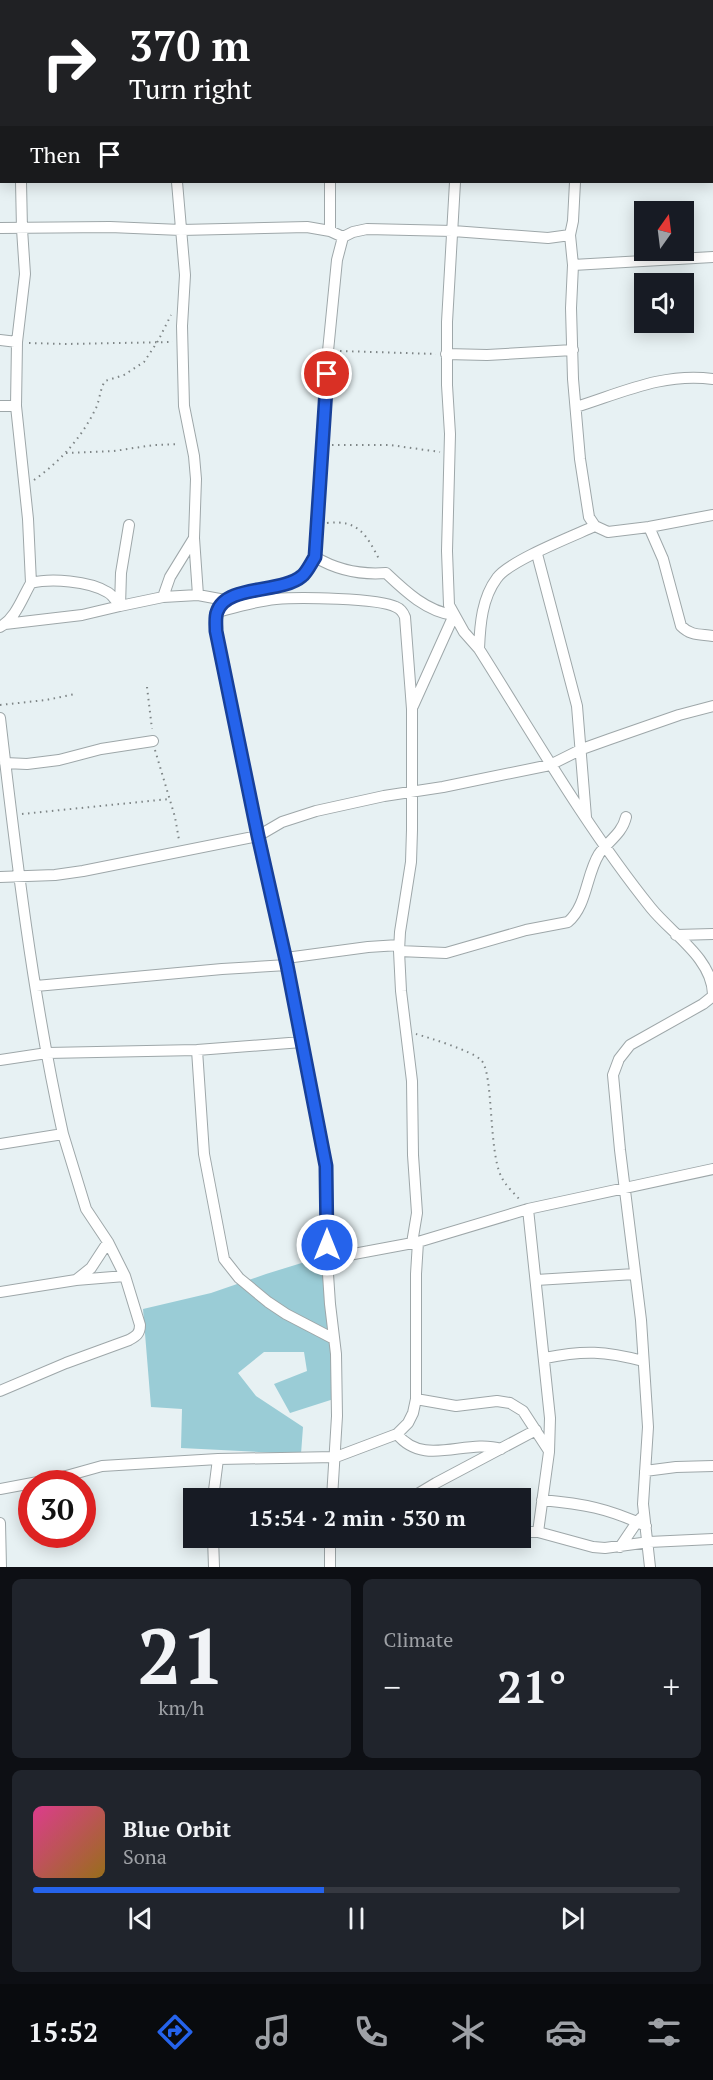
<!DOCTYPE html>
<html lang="en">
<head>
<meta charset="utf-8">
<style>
	:root { --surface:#171b24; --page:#20242c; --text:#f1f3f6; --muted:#9ea1a6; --line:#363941; --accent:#2563eb }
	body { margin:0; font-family:"PT Serif",serif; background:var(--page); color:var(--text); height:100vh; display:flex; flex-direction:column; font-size:22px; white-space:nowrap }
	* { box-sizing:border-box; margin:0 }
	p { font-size:20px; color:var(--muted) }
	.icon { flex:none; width:33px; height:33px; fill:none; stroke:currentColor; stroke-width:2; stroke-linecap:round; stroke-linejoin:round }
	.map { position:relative; height:1567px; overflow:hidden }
	.side { display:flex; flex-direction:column; gap:12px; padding:12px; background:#0d0f14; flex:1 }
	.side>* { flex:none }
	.banner { position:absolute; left:0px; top:0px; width:714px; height:183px; box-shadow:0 3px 15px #0003; background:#202124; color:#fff; overflow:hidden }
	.needle { width:39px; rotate:14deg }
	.controls { position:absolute; left:634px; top:201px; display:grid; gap:12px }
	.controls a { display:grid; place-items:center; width:60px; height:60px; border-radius:0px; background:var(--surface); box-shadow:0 3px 15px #0003; font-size:30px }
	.speed { position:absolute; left:18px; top:1470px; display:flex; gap:12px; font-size:30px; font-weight:700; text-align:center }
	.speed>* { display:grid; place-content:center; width:78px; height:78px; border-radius:50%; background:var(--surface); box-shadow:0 3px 15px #0003; line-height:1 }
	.speed .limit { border:9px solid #d22; background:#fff; color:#111 }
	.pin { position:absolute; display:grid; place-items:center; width:51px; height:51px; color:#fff; margin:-26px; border:3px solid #fff; border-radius:50%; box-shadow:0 2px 6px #0007 }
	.me { position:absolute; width:66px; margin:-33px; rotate:0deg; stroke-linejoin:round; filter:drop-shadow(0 0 4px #0008) }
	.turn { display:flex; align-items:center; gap:21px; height:126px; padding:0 30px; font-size:27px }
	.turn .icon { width:78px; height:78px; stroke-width:2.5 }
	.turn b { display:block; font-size:42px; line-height:51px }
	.then { display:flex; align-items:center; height:57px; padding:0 30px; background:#0003; gap:12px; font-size:22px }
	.big { font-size:45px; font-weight:700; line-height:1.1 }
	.side .card { flex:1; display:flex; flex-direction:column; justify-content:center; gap:9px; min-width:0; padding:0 21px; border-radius:9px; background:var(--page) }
	.side .dial { align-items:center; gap:0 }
	.dial b { font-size:78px; line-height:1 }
	.song { display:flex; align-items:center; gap:18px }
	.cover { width:72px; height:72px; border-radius:9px; background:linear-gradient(135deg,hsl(330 70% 55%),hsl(40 70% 35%)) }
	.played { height:6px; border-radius:3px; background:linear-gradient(90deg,var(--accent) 45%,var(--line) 45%) }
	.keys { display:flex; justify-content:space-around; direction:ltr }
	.heat { display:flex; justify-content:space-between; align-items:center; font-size:33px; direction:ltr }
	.side .tiles { flex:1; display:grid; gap:12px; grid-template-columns:1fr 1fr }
	.card:last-child { grid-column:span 2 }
	.trip { position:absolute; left:183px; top:1488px; width:348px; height:60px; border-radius:0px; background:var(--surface); box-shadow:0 3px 15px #0003; font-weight:700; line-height:60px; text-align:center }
	.menu { display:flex; height:96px; justify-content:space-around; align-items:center; background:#090b0e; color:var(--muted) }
	.menu .icon { width:42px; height:42px }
	.menu .selected { color:var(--accent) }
	.menu b { font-size:27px; color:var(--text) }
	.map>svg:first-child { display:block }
</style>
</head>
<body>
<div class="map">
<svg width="713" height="1567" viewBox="0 0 713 1567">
	<rect width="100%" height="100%" fill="#e7f1f3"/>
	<!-- green -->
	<path fill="#9accd6" d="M 321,1257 L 340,1397 L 290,1413 L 274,1384 L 307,1371 L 304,1352 L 264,1352 L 238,1373 L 256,1396 L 303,1427 L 301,1454 L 181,1448 L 182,1409 L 151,1407 L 143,1309 L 211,1293 L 266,1274 Z"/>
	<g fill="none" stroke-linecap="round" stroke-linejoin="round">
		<defs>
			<path id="street" d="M 16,0 L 16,2
				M 462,0 L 462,2
				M 587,0 L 587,2
				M 178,2 L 178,0
				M 327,2 L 327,0
				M 607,2 L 608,0
				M 710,2 L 713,0
				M 712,130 L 713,130
				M 21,182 L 22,229 L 25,274 L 17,342 L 16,406 L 28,519 L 31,583
				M 177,182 L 185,275 L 182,326 L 184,406 L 194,456 L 196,479 L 194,538 L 198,595 L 225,600
				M 330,182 L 330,231
				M 455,182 L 447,322 L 447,385 L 450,434 L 447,551 L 449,605 L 464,632 L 479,649 C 534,736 586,827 651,908 C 672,934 712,958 713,994
				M 0,228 L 110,227 L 181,230 L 307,227 L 330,231 L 343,237
				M 570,235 L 573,265 L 571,308 L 573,379 L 580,459 L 589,517 L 595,526 L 608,532 L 649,527 L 713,515
				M 573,265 L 713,257
				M 0,340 L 17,342
				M 446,354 L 487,355 L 573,350
				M 0,406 L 16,406
				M 576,407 C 621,393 664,372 713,379
				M 649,527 L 663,559 L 681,626 C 691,636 700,634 713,636
				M 537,554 L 577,706 L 586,817
				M 315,557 C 337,570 361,575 386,573 C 405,591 427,612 454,615 L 413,706
				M 163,597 L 170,577 L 194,538
				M 217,612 C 236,607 256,601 276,599 C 298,597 379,598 396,607 C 401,609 403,612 405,617 L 412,709 L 412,830 L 411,862 L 400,932 L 399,951 L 401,991 L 412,1081 L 413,1155 L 417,1213 L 412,1243
				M 5,624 L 82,615 L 120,606 L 121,573 L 129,525
				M 0,627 C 16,618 22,598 31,583 C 51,578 89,581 107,592 C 112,594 116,601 120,606 L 163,597 L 198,595
				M 479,649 C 480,624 482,598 497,578 C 509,561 573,536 595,526
				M 0,718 C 16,856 33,999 63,1134 L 0,1144
				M 5,763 L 27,764 L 59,760 L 101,749 L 153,741
				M 0,877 L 55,875 L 83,871 L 258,836 L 282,822 L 316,811 L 384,796 L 443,787 L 550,765 L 582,749 L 610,739 L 679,715 L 713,706
				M 676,935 L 713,934
				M 399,951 L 446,953 L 526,930 L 568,922 C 587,906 586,875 599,854 C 608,841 622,834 626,817
				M 286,958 L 368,947 L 399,945
				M 36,986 L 222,969 L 287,965
				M 197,1050 L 204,1154 L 224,1259 L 239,1278 L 268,1302 L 286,1314 L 334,1339
				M 0,1060 L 47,1053 L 197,1050 L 302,1042
				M 528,1209 L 550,1418 L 549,1452 L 538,1532
				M 327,1259 L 418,1242
				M 76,1280 L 125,1276
				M 536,1280 L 635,1274
				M 0,1292 L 76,1280 L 91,1268 L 108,1242
				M 545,1358 C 584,1350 605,1351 643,1361
				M 0,1391 L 66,1363 L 129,1340 C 136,1336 140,1334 140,1325 L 125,1276 L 108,1242 L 86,1209 L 63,1134
				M 416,1399 L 456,1406 L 497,1401 L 510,1403 L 523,1411 L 549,1451
				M 397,1434 C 424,1468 466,1438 501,1449
				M 645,1471 L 676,1467 L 713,1466
				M 0,1489 L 59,1478 L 102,1466 L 218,1459 L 336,1457 L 397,1434 L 408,1423 L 413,1413 L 416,1399 L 416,1274 L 418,1242 L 528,1209 L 713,1169
				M 213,1498 L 218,1459
				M 332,1498 L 337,1416 L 336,1354 L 330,1304 L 327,1259 L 326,1166 L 287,965 L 221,660 C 210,595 218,599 277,587 C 284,585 296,581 302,576 C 308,571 311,563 315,557 L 328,351 L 337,260 L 343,237 L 353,232 L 367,229 L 453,231 L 548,238 L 570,235 L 573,221 L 575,182
				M 411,1498 L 436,1483 L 536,1430
				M 542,1500 C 584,1504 607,1508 646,1526
				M 0,1523 L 1,1567
				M 520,1532 L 538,1532 L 593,1547 L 605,1548 L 649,1542 L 713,1539
				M 213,1538 L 214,1567
				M 330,1538 L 330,1567
				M 620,1547 L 637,1522 L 642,1517
				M 650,1567 L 643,1504 L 648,1427 L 641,1320 L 620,1150 L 613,1075 L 619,1059 L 630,1045 L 703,1004 L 713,996"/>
		</defs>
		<!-- street casing -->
		<use href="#street" stroke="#9ea7a9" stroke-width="12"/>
		<!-- path -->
		<path stroke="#7e8586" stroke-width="2" stroke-dasharray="1.5 4.5" stroke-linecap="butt" d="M 204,0 L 215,2
			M 0,5 L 2,5
			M 0,8 L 2,7
			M 0,70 L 2,71
			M 29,343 L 65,344 L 173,342
			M 340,351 L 436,354
			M 332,445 L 390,445 L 440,452
			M 66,453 L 114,451 L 154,445 L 179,444
			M 34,480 C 61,461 82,437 96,408 C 100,399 100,389 105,381 L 124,375 L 144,362 L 158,341 L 171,315
			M 327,523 C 359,519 367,536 380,561
			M 147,687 L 152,729
			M 0,705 L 46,700 L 75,694
			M 155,750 L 175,817 L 179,840
			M 22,814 L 169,799
			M 416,1034 C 430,1038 472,1051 481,1060 C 494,1072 488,1153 502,1178 C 506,1186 514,1193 520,1200"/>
		<!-- street -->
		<use href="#street" stroke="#fff" stroke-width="10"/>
	</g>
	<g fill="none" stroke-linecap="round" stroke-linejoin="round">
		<defs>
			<path id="route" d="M 327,374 L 315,557 C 311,563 307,572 302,576 C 281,594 226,584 217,612 C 215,617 216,625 216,631 L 258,836 L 287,965 L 326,1166 L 327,1245"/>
		</defs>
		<!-- route casing -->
		<use href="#route" stroke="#184099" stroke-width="15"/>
		<!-- route -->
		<use href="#route" stroke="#2563eb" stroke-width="10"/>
	</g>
</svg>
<div class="controls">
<a><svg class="needle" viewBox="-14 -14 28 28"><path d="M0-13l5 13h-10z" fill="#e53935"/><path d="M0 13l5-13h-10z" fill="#9ea1a6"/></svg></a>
<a><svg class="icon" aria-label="sound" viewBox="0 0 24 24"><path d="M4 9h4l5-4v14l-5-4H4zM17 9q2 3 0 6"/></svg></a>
</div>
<div class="speed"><div class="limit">30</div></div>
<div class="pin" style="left:327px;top:374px;background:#d93025"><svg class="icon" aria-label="arrive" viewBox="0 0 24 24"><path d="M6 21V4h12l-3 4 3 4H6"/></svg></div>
<svg class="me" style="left:327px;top:1245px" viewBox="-20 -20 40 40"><circle r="17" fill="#2563eb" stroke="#fff" stroke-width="3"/><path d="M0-11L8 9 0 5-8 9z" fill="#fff"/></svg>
<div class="trip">15:54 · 2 min · 530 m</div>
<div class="banner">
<div class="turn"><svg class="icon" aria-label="right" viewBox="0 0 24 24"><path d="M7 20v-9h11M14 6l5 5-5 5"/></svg><div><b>370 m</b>Turn right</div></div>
<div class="then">Then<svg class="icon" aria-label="arrive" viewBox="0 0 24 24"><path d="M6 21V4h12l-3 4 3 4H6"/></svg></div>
</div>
</div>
<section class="side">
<div class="tiles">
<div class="card dial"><b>21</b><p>km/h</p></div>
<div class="card"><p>Climate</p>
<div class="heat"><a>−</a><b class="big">21°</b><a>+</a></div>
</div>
<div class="card">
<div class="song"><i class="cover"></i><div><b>Blue Orbit</b><p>Sona</p></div></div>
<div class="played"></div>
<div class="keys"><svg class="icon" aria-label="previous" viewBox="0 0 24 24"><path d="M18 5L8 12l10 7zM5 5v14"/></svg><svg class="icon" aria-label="pause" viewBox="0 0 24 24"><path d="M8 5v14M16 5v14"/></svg><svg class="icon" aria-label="next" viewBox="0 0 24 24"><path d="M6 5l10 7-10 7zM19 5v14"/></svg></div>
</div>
</div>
</section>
<nav class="menu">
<b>15:52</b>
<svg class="icon selected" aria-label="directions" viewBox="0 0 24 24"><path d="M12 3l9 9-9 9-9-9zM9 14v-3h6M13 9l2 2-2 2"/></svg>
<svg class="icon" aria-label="music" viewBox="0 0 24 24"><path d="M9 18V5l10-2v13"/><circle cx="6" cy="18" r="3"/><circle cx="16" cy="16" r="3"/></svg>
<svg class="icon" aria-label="phone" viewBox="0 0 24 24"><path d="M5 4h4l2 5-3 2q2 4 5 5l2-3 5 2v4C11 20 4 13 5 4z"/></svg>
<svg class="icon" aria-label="climate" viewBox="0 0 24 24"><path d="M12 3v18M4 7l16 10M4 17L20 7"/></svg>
<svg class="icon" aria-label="car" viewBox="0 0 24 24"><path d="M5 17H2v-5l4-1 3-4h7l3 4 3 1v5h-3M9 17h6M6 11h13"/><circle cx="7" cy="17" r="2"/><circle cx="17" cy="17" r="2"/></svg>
<svg class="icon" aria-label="filters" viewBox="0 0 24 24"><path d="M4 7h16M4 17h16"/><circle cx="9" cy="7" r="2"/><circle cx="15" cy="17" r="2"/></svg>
</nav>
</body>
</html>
